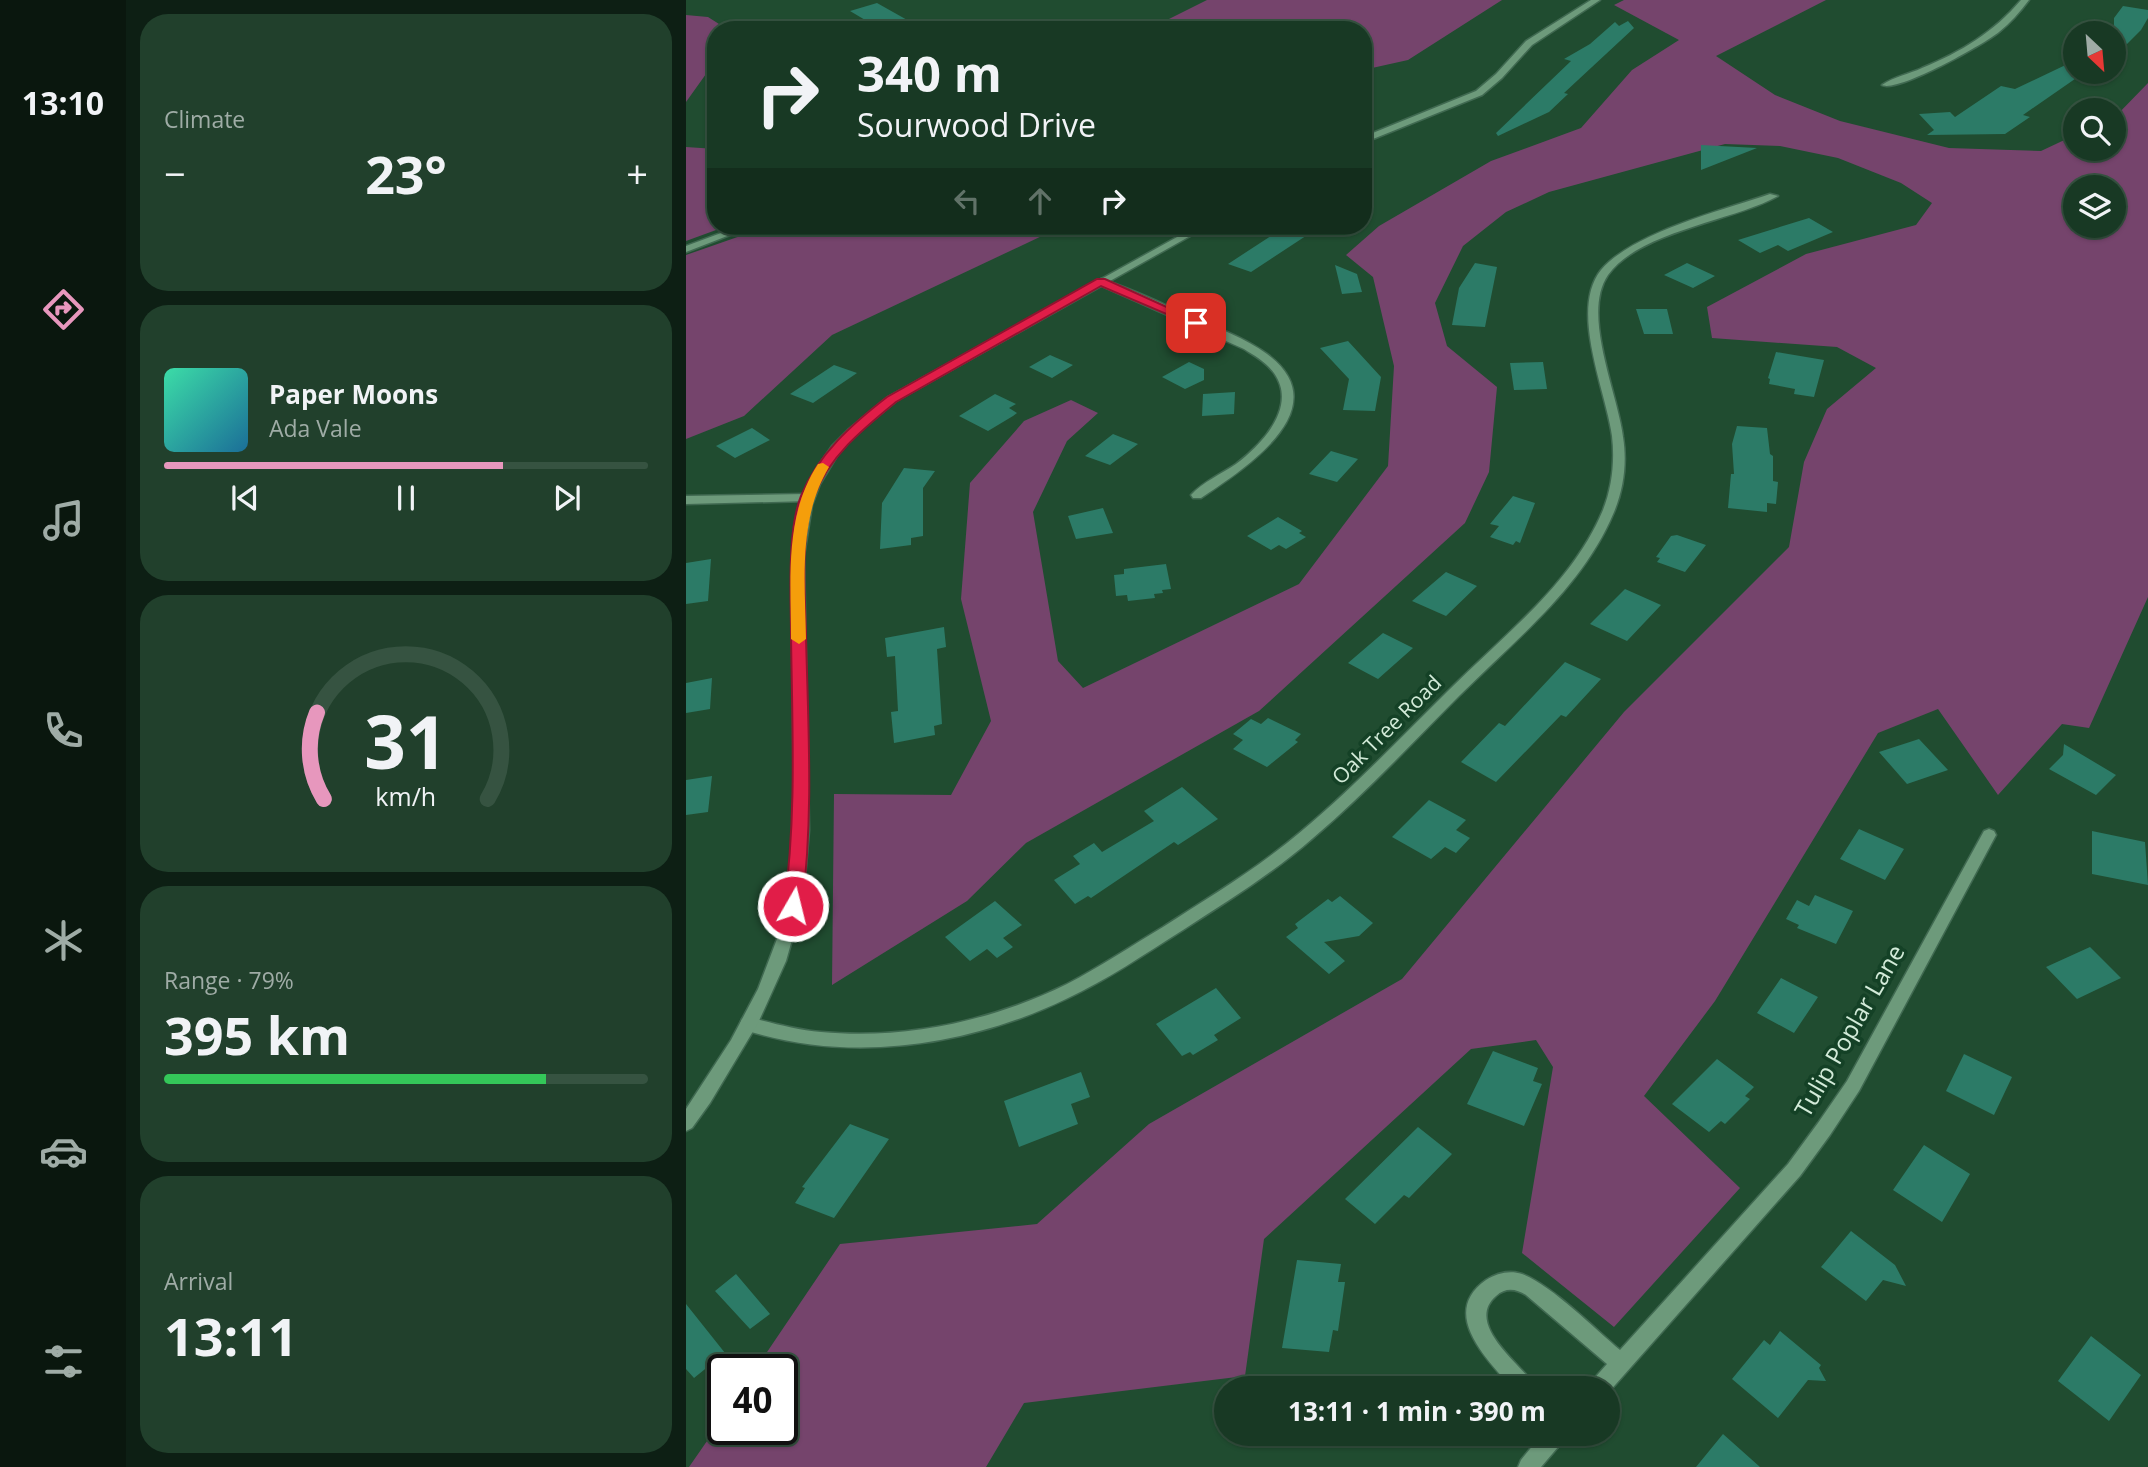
<!DOCTYPE html>
<html lang="en">
<head>
<meta charset="utf-8">
<style>
	:root { --surface:#183924; --page:#21402c; --text:#f1f3f6; --muted:#9faca6; --line:#365341; --accent:#e797bd }
	body { margin:0; font-family:"Open Sans",sans-serif; background:var(--page); color:var(--text); height:100vh; display:flex; flex-direction:column; font-size:26px; white-space:nowrap }
	* { box-sizing:border-box; margin:0 }
	p { font-size:23px; color:var(--muted) }
	.icon { flex:none; width:38px; height:38px; fill:none; stroke:currentColor; stroke-width:2; stroke-linecap:round; stroke-linejoin:round }
	.map { position:relative; flex:1; overflow:hidden }
	.details { display:flex; flex-direction:column; gap:14px; padding:14px; background:#0d1f14; width:560px }
	.details>* { flex:none }
	.guide { position:absolute; left:21px; top:21px; width:665px; height:214px; border-radius:28px; box-shadow:0 2px 5px #0004,0 0 0 2px var(--line); background:#183924; color:var(--text); overflow:hidden }
	.needle { width:46px; rotate:154deg }
	.buttons { position:absolute; left:1377px; top:21px; display:grid; gap:14px }
	.buttons a { display:grid; place-items:center; width:63px; height:63px; border-radius:50%; background:var(--surface); box-shadow:0 2px 5px #0004,0 0 0 2px var(--line); font-size:35px }
	.speed { position:absolute; left:21px; top:1354px; display:flex; gap:14px; font-size:35px; font-weight:700; text-align:center }
	.speed>* { display:grid; place-content:center; width:91px; height:91px; border-radius:50%; background:var(--surface); box-shadow:0 2px 5px #0004,0 0 0 2px var(--line); line-height:1 }
	.speed .limit { border:4px solid #111; border-radius:10px; background:#fff; color:#111 }
	.pin { position:absolute; display:grid; place-items:center; width:60px; height:60px; color:#fff; margin:-30px; border-radius:14px; box-shadow:0 4px 10px #0006 }
	.me { position:absolute; width:77px; margin:-38px; rotate:8deg; stroke-linejoin:round; filter:drop-shadow(0 0 5px #0008) }
	.turn { display:flex; align-items:center; gap:24px; height:147px; padding:0 35px; font-size:32px }
	.turn .icon { width:91px; height:91px; stroke-width:2.5 }
	.turn b { display:block; font-size:49px; line-height:60px }
	.lanes { display:flex; align-items:center; height:66px; padding:0 35px; background:#0003; justify-content:center; gap:35px; direction:ltr }
	.lanes .off { opacity:.35 }
	.big { font-size:52px; font-weight:700; line-height:1.1 }
	.details .card { flex:1; display:flex; flex-direction:column; justify-content:center; gap:10px; min-width:0; padding:0 24px; border-radius:28px; background:var(--page) }
	.details .dial { align-items:center; gap:0 }
	.dial svg { height:182px; overflow:visible; fill:none; stroke:var(--line); stroke-width:7; stroke-linecap:round; text-anchor:middle }
	.dial text { fill:var(--text); stroke:none }
	.song { display:flex; align-items:center; gap:21px }
	.cover { width:84px; height:84px; border-radius:10px; background:linear-gradient(135deg,hsl(160 70% 55%),hsl(200 70% 35%)) }
	.played { height:7px; border-radius:4px; background:linear-gradient(90deg,var(--accent) 70%,var(--line) 70%) }
	.keys { display:flex; justify-content:space-around; direction:ltr }
	.heat { display:flex; justify-content:space-between; align-items:center; font-size:38px; direction:ltr }
	.charge { height:10px; border-radius:5px; background:linear-gradient(90deg,#34c759 79%,var(--line) 0) }
	.trip { position:absolute; left:528px; top:1376px; width:406px; height:70px; border-radius:35px; background:var(--surface); box-shadow:0 2px 5px #0004,0 0 0 2px var(--line); font-weight:700; line-height:70px; text-align:center }
	main { display:flex; flex:1; min-height:0 }
	.menu { display:flex; flex-direction:column; width:126px; justify-content:space-around; align-items:center; background:#0a170e; color:var(--muted) }
	.menu .icon { width:49px; height:49px }
	.menu .selected { color:var(--accent) }
	.menu b { font-size:32px; color:var(--text) }
	.map>svg:first-child { display:block }
</style>
</head>
<body>
<main>
<nav class="menu">
<b>13:10</b>
<svg class="icon selected" aria-label="directions" viewBox="0 0 24 24"><path d="M12 3l9 9-9 9-9-9zM9 14v-3h6M13 9l2 2-2 2"/></svg>
<svg class="icon" aria-label="music" viewBox="0 0 24 24"><path d="M9 18V5l10-2v13"/><circle cx="6" cy="18" r="3"/><circle cx="16" cy="16" r="3"/></svg>
<svg class="icon" aria-label="phone" viewBox="0 0 24 24"><path d="M5 4h4l2 5-3 2q2 4 5 5l2-3 5 2v4C11 20 4 13 5 4z"/></svg>
<svg class="icon" aria-label="climate" viewBox="0 0 24 24"><path d="M12 3v18M4 7l16 10M4 17L20 7"/></svg>
<svg class="icon" aria-label="car" viewBox="0 0 24 24"><path d="M5 17H2v-5l4-1 3-4h7l3 4 3 1v5h-3M9 17h6M6 11h13"/><circle cx="7" cy="17" r="2"/><circle cx="17" cy="17" r="2"/></svg>
<svg class="icon" aria-label="filters" viewBox="0 0 24 24"><path d="M4 7h16M4 17h16"/><circle cx="9" cy="7" r="2"/><circle cx="15" cy="17" r="2"/></svg>
</nav>
<section class="details">
<div class="card"><p>Climate</p>
<div class="heat"><a>−</a><b class="big">23°</b><a>+</a></div>
</div>
<div class="card">
<div class="song"><i class="cover"></i><div><b>Paper Moons</b><p>Ada Vale</p></div></div>
<div class="played"></div>
<div class="keys"><svg class="icon" aria-label="previous" viewBox="0 0 24 24"><path d="M18 5L8 12l10 7zM5 5v14"/></svg><svg class="icon" aria-label="pause" viewBox="0 0 24 24"><path d="M8 5v14M16 5v14"/></svg><svg class="icon" aria-label="next" viewBox="0 0 24 24"><path d="M6 5l10 7-10 7zM19 5v14"/></svg></div>
</div>
<div class="card dial"><svg viewBox="0 0 100 80">
<path d="M14 69A42 42 0 1 1 86 69"/>
<path d="M14 69A42 42 0 0 1 11 31" stroke="#e797bd"/>
<text x="50" y="56" font-size="32" font-weight="700">31</text>
<text x="50" y="72" font-size="11">km/h</text>
</svg></div>
<div class="card"><p>Range · 79%</p><b class="big">395 km</b><div class="charge"></div></div>
<div class="card"><p>Arrival</p><b class="big">13:11</b></div>
</section>
<div class="map">
<svg width="1462" height="1467" viewBox="0 0 1462 1467">
	<rect width="100%" height="100%" fill="#204c30"/>
	<!-- green -->
	<path fill="#75446c" fill-rule="evenodd" d="M 521,0 L 816,0 L 722,60 L 677,70 L 677,30 L 461,30 Z
		M 938,0 L 1140,0 L 1030,56 L 1089,95 L 1154,121 L 1263,148 L 1355,151 L 1389,135 L 1390,149 L 1428,149 L 1428,118 L 1462,83 L 1462,597 L 1403,728 L 1376,724 L 1312,795 L 1252,709 L 1192,733 L 1029,1001 L 958,1096 L 1054,1188 L 928,1327 L 836,1253 L 867,1067 L 850,1040 L 785,1049 L 578,1239 L 559,1376 L 338,1403 L 300,1467 L 3,1467 L 37,1418 L 37,1430 L 96,1430 L 96,1370 L 69,1370 L 154,1244 L 351,1224 L 463,1124 L 716,979 L 938,712 L 1103,547 L 1118,462 L 1141,409 L 1190,368 L 1151,347 L 1026,338 L 1021,307 L 1120,254 L 1230,225 L 1246,203 L 1215,183 L 1152,158 L 1094,146 L 1039,144 L 863,192 L 820,212 L 777,246 L 749,303 L 761,346 L 811,387 L 803,472 L 779,523 L 573,711 L 340,843 L 281,901 L 146,985 L 148,794 L 265,795 L 305,721 L 275,599 L 284,483 L 338,421 L 385,400 L 412,413 L 381,441 L 347,512 L 372,661 L 397,688 L 613,584 L 702,466 L 708,366 L 687,277 L 660,255 L 693,226 L 805,161 L 895,128 L 946,70 L 993,40 L 928,5 ZM 1390,187 L 1428,187 L 1428,226 L 1390,226 Z
		M 0,15 L 22,17 L 33,24 L 56,23 L 51,30 L 30,30 L 30,60 L 0,102 Z
		M 0,147 L 30,149 L 30,226 L 41,226 L 0,241 Z
		M 83,226 L 377,226 L 146,335 L 58,416 L 0,439 L 0,255 Z"/>
	<!-- building -->
	<path fill="#2c7b67" d="M 191,3 L 239,30 L 196,30 L 164,11 Z
		M 1437,6 L 1462,10 L 1462,18 L 1455,30 L 1428,57 L 1428,18 Z
		M 942,21 L 948,28 L 878,93 L 882,94 L 863,112 L 812,136 L 810,133 L 885,61 L 878,59 L 904,44 L 929,22 L 933,26 Z
		M 1390,60 L 1390,72 L 1399,72 L 1337,115 L 1344,117 L 1319,134 L 1241,135 L 1248,130 L 1233,114 L 1264,112 L 1269,117 L 1315,86 L 1329,89 Z
		M 1015,145 L 1071,148 L 1015,170 Z
		M 1123,218 L 1147,232 L 1102,251 L 1092,245 L 1074,253 L 1052,240 Z
		M 600,226 L 635,226 L 565,272 L 542,264 Z
		M 789,263 L 811,267 L 799,327 L 766,325 L 773,288 Z
		M 1001,263 L 1029,276 L 1007,288 L 978,275 Z
		M 649,265 L 671,274 L 676,292 L 656,294 Z
		M 950,309 L 981,309 L 987,334 L 958,334 Z
		M 662,341 L 695,377 L 689,411 L 657,410 L 663,379 L 634,348 Z
		M 1090,352 L 1138,360 L 1128,397 L 1108,394 L 1109,389 L 1083,384 L 1084,379 L 1082,378 Z
		M 364,355 L 387,365 L 366,378 L 343,367 Z
		M 503,362 L 518,369 L 518,380 L 499,389 L 476,377 Z
		M 857,362 L 861,389 L 828,390 L 824,363 Z
		M 148,365 L 171,373 L 127,403 L 104,394 Z
		M 549,392 L 548,414 L 516,416 L 517,394 Z
		M 309,394 L 330,404 L 323,408 L 331,413 L 327,416 L 302,431 L 273,416 Z
		M 1051,426 L 1081,428 L 1084,454 L 1087,456 L 1087,481 L 1092,482 L 1090,504 L 1081,503 L 1081,512 L 1042,508 L 1045,474 L 1048,474 L 1046,444 Z
		M 66,428 L 84,440 L 49,458 L 30,446 Z
		M 427,434 L 452,444 L 424,465 L 399,456 Z
		M 645,451 L 672,459 L 651,482 L 623,474 Z
		M 218,468 L 249,471 L 237,488 L 237,536 L 225,538 L 225,545 L 194,549 L 196,503 Z
		M 827,496 L 849,503 L 834,543 L 830,541 L 827,545 L 804,537 L 813,526 L 804,524 Z
		M 417,508 L 427,533 L 390,539 L 382,516 Z
		M 592,517 L 616,531 L 613,533 L 620,537 L 600,549 L 593,545 L 585,550 L 561,536 Z
		M 991,535 L 1020,545 L 999,572 L 971,562 L 974,558 L 970,557 L 985,536 Z
		M 25,559 L 22,601 L 0,604 L 0,563 Z
		M 480,564 L 485,589 L 476,590 L 477,593 L 468,594 L 469,598 L 442,601 L 441,595 L 430,596 L 428,575 L 438,574 L 438,569 Z
		M 760,572 L 791,586 L 760,616 L 726,601 Z
		M 939,589 L 975,605 L 941,641 L 904,624 Z
		M 258,627 L 260,647 L 251,649 L 256,724 L 248,726 L 249,735 L 208,743 L 205,712 L 212,711 L 209,656 L 201,657 L 199,638 Z
		M 697,633 L 727,648 L 692,679 L 662,663 Z
		M 879,662 L 915,679 L 880,717 L 875,715 L 810,782 L 775,762 L 813,723 L 819,726 Z
		M 26,678 L 24,709 L 0,713 L 0,683 Z
		M 582,718 L 615,734 L 609,740 L 612,742 L 581,767 L 547,749 L 557,740 L 547,734 L 565,719 L 575,724 Z
		M 1233,739 L 1262,770 L 1221,784 L 1193,752 Z
		M 1378,744 L 1430,775 L 1410,795 L 1363,769 L 1377,755 Z
		M 26,776 L 22,812 L 0,815 L 0,780 Z
		M 496,787 L 532,819 L 492,845 L 488,842 L 405,898 L 402,896 L 389,904 L 368,880 L 394,864 L 387,856 L 408,843 L 416,852 L 468,821 L 458,811 Z
		M 743,800 L 780,820 L 770,830 L 784,838 L 770,853 L 759,847 L 745,859 L 706,837 Z
		M 1173,829 L 1218,849 L 1199,880 L 1154,859 Z
		M 1406,831 L 1459,842 L 1462,885 L 1406,874 Z
		M 1129,895 L 1167,911 L 1150,944 L 1111,928 L 1113,925 L 1100,919 L 1111,900 L 1123,906 Z
		M 654,896 L 687,923 L 673,936 L 638,942 L 659,961 L 643,974 L 600,937 L 612,928 L 609,924 L 642,899 L 646,902 Z
		M 309,901 L 336,925 L 317,938 L 327,947 L 311,958 L 301,949 L 284,961 L 259,937 Z
		M 1404,947 L 1435,978 L 1391,999 L 1360,967 Z
		M 1095,978 L 1132,997 L 1108,1033 L 1071,1013 Z
		M 530,988 L 555,1018 L 528,1035 L 532,1040 L 507,1055 L 504,1052 L 496,1056 L 470,1024 Z
		M 807,1051 L 852,1068 L 847,1081 L 856,1084 L 838,1126 L 781,1104 Z
		M 1278,1054 L 1326,1077 L 1308,1115 L 1260,1091 Z
		M 1031,1059 L 1068,1087 L 1059,1096 L 1064,1099 L 1039,1124 L 1035,1121 L 1023,1132 L 986,1104 Z
		M 395,1072 L 404,1097 L 385,1104 L 392,1124 L 333,1147 L 318,1101 Z
		M 164,1124 L 203,1139 L 148,1218 L 109,1203 L 119,1188 L 116,1187 Z
		M 732,1127 L 766,1154 L 723,1198 L 718,1195 L 689,1224 L 659,1199 Z
		M 1238,1145 L 1284,1174 L 1256,1222 L 1207,1190 Z
		M 1165,1231 L 1209,1265 L 1220,1286 L 1197,1280 L 1180,1301 L 1135,1267 Z
		M 611,1260 L 655,1264 L 652,1282 L 659,1282 L 652,1331 L 647,1330 L 643,1352 L 596,1348 Z
		M 50,1274 L 84,1314 L 64,1329 L 29,1291 Z
		M 0,1304 L 39,1353 L 8,1378 L 0,1369 Z
		M 1094,1331 L 1135,1365 L 1133,1368 L 1140,1381 L 1122,1380 L 1092,1418 L 1046,1379 L 1078,1340 L 1084,1345 Z
		M 1405,1336 L 1455,1375 L 1423,1421 L 1372,1381 Z
		M 1037,1434 L 1074,1467 L 1010,1467 Z"/>
	<g fill="none" stroke-linecap="round" stroke-linejoin="round">
		<defs>
			<path id="minor" d="M 1335,0 L 1343,0 C 1334,12 1324,23 1313,32 C 1297,45 1211,93 1196,85 C 1207,77 1223,74 1236,68 C 1275,52 1308,32 1335,0 Z
				M 1084,194 L 1092,196 C 1048,221 953,231 922,275 C 895,314 932,394 937,437 C 941,462 938,488 928,512 C 897,587 830,639 773,696 C 725,744 679,794 627,838 C 587,873 542,901 497,930 C 459,954 421,980 380,999 C 280,1047 162,1064 56,1029 L 54,1024 L 56,1019 L 62,1017 C 86,1023 110,1030 135,1032 C 218,1040 306,1021 381,984 C 414,967 445,946 477,927 C 519,900 562,874 601,843 C 659,797 710,742 763,690 C 819,634 886,584 917,510 C 926,487 929,461 926,436 C 920,391 883,310 915,270 C 946,233 1037,210 1084,194 Z
				M 54,226 L 67,226 L 0,252 L 0,246 Z
				M 415,279 C 447,289 478,305 509,318 C 534,329 559,338 581,354 C 654,408 558,469 515,498 L 507,498 L 505,495 C 517,482 535,474 550,464 C 576,444 612,407 588,373 C 580,362 569,356 558,349 L 411,284 L 410,282 Z
				M 120,494 L 126,498 L 124,501 L 0,504 L 0,496 Z
				M 1303,829 L 1308,831 L 1310,835 L 1173,1091 L 1144,1135 L 1114,1176 L 922,1393 L 922,1388 L 903,1388 L 906,1381 L 921,1364 L 840,1295 C 830,1289 820,1287 810,1296 C 780,1322 828,1360 846,1381 L 849,1388 L 826,1388 C 801,1359 753,1313 800,1280 C 811,1273 824,1270 836,1274 C 864,1284 909,1329 934,1350 L 1102,1164 L 1132,1123 L 1161,1081 L 1298,831 Z
				M 857,1433 L 881,1433 L 878,1440 L 855,1467 L 832,1467 L 835,1460 Z"/>
			<path id="tertiary" d="M 905,0 L 914,0 L 846,45 L 816,78 L 796,95 L 677,143 L 677,137 L 790,91 L 810,74 L 840,41 Z
				M 511,226 L 522,226 L 210,401 L 170,434 L 154,451 L 134,484 L 126,505 L 118,556 L 123,830 L 117,901 L 100,961 L 72,1023 L 24,1103 L 6,1128 L 0,1131 L 0,1109 L 45,1040 L 72,989 L 94,931 L 101,901 L 108,830 L 106,556 L 114,505 L 132,466 L 146,446 L 162,430 L 202,397 Z"/>
		</defs>
		<!-- minor casing -->
		<use href="#minor" stroke="#406951" stroke-width="3"/>
		<!-- tertiary casing -->
		<use href="#tertiary" stroke="#406951" stroke-width="3"/>
		<!-- minor -->
		<use href="#minor" fill="#6d9a7b" fill-rule="evenodd"/>
		<!-- tertiary -->
		<use href="#tertiary" fill="#6d9a7b" fill-rule="evenodd"/>
	</g>
	<!-- route -->
	<path fill="#e11d48" stroke="#92132f" stroke-width="2" d="M 411,279 L 419,279 L 516,323 L 506,325 L 415,286 L 210,402 C 178,428 142,457 128,497 C 114,534 119,596 120,635 C 122,725 128,816 116,906 L 114,911 L 101,911 L 98,906 C 111,816 106,725 105,634 C 105,597 101,530 115,496 C 132,454 166,424 201,397 Z"/>
	<!-- slow -->
	<path fill="#f59e0b" d="M 137,463 L 143,467 C 112,519 119,580 120,639 L 113,644 L 105,639 C 105,579 98,516 132,464 Z"/>
	<g text-anchor="middle" stroke-width="7" stroke-linejoin="round" paint-order="stroke">
		<!-- street labels -->
		<g font-size="21" fill="#d3ebd9" stroke="#144126">
			<text transform="translate(701 730) rotate(-45)" y="7">Oak Tree Road</text>
		</g>
		<!-- near-street labels -->
		<g font-size="24" fill="#d3ebd9" stroke="#144126">
			<text transform="translate(1164 1031) rotate(-60)" y="8">Tulip Poplar Lane</text>
		</g>
	</g>
</svg>
<div class="buttons">
<a><svg class="needle" viewBox="-14 -14 28 28"><path d="M0-13l5 13h-10z" fill="#e53935"/><path d="M0 13l5-13h-10z" fill="#9faca6"/></svg></a>
<a><svg class="icon" aria-label="search" viewBox="0 0 24 24"><circle cx="10" cy="10" r="6"/><path d="M15 15l6 6"/></svg></a>
<a><svg class="icon" aria-label="layers" viewBox="0 0 24 24"><path d="M12 4l9 5-9 5-9-5zM3 14l9 5 9-5"/></svg></a>
</div>
<div class="speed"><div class="limit">40</div></div>
<div class="pin" style="left:510px;top:323px;background:#d93025"><svg class="icon" aria-label="arrive" viewBox="0 0 24 24"><path d="M6 21V4h12l-3 4 3 4H6"/></svg></div>
<svg class="me" style="left:107px;top:906px" viewBox="-20 -20 40 40"><circle r="17" fill="#e11d48" stroke="#fff" stroke-width="3"/><path d="M0-11L8 9 0 5-8 9z" fill="#fff"/></svg>
<div class="trip">13:11 · 1 min · 390 m</div>
<div class="guide">
<div class="turn"><svg class="icon" aria-label="right" viewBox="0 0 24 24"><path d="M7 20v-9h11M14 6l5 5-5 5"/></svg><div><b>340 m</b>Sourwood Drive</div></div>
<div class="lanes"><svg class="icon off" aria-label="left" viewBox="0 0 24 24"><path d="M17 20v-9H6M10 6l-5 5 5 5"/></svg><svg class="icon off" aria-label="ahead" viewBox="0 0 24 24"><path d="M12 20V5M6 11l6-6 6 6"/></svg><svg class="icon" aria-label="right" viewBox="0 0 24 24"><path d="M7 20v-9h11M14 6l5 5-5 5"/></svg></div>
</div>
</div>
</main>
</body>
</html>
